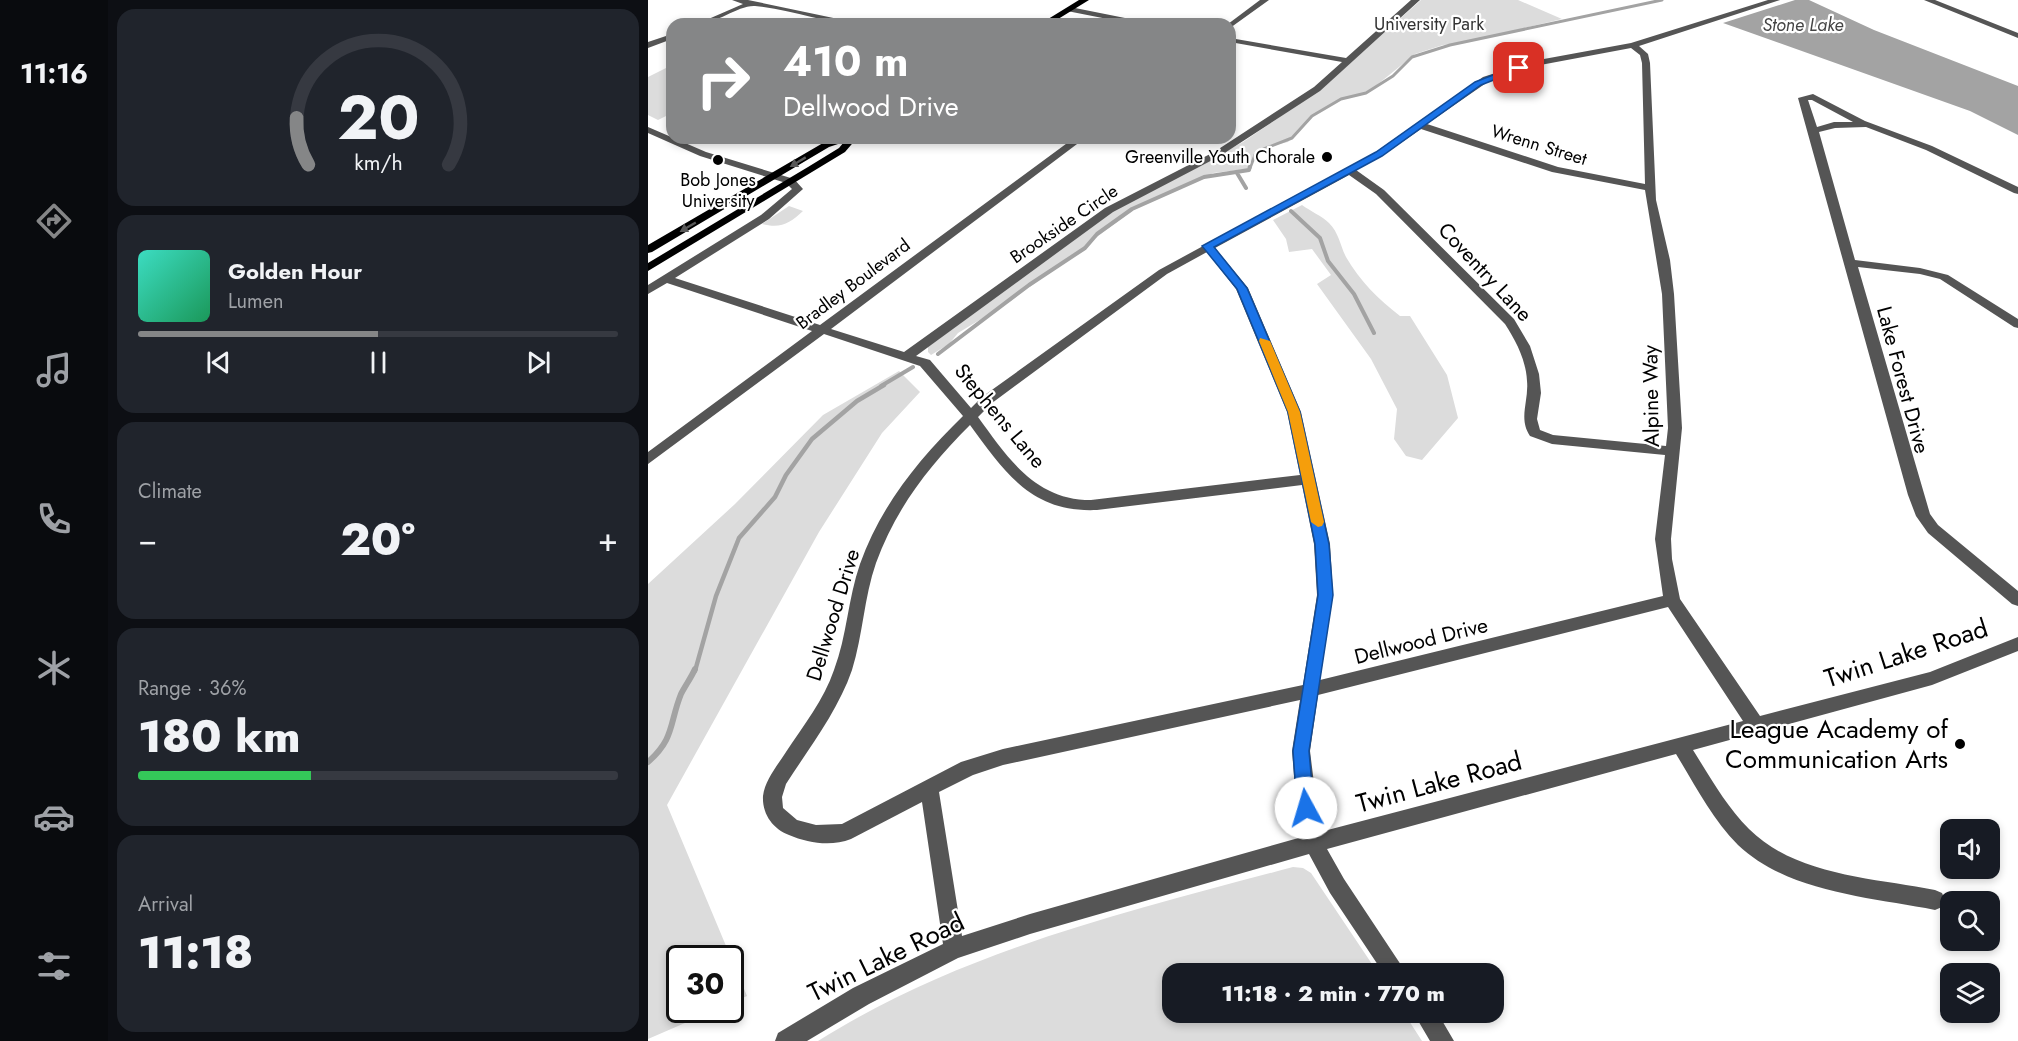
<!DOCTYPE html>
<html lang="en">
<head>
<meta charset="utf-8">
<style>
	:root { --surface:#171b24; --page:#20242c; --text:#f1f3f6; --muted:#9ea1a6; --line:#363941; --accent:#858687 }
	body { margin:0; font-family:Jost,sans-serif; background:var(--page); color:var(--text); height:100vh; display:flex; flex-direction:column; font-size:22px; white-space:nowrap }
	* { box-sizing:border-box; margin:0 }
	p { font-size:20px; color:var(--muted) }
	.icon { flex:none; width:33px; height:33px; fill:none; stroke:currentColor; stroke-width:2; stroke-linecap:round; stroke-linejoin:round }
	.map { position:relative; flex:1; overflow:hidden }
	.drawer { display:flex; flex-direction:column; gap:9px; padding:9px; background:#0d0f14; width:540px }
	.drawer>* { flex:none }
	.guide { position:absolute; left:18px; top:18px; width:570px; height:126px; border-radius:18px; box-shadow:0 3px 9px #0003; background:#858687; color:#fff; overflow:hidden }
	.buttons { position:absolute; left:1292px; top:819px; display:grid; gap:12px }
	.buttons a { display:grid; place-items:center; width:60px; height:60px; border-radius:12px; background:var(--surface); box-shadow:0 3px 9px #0003; font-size:30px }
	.speed { position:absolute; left:18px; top:945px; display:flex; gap:12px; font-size:30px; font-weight:700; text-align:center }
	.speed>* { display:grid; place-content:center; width:78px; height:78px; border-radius:50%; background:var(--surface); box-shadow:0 3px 9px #0003; line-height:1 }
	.speed .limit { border:3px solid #111; border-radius:9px; background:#fff; color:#111 }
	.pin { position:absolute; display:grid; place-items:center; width:51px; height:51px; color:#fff; margin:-26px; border-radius:12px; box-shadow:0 3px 9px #0006 }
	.me { position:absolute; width:66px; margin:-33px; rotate:354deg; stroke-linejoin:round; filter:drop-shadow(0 0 4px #0008) }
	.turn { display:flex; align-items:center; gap:21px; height:126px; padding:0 18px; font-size:27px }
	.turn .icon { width:78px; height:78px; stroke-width:2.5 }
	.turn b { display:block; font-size:42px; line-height:51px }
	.big { font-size:45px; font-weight:800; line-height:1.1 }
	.drawer .tile { flex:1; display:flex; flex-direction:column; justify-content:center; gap:9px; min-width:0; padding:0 21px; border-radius:18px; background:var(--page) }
	.drawer .dial { align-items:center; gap:0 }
	.dial svg { height:156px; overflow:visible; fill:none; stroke:var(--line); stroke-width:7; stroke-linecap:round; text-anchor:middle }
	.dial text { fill:var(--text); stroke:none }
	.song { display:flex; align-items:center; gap:18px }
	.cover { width:72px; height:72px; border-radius:9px; background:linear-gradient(135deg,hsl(170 70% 55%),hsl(150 70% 35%)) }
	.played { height:6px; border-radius:3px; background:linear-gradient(90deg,var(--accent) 50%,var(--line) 50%) }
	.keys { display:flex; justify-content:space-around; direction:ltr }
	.heat { display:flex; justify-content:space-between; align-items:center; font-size:33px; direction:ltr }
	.charge { height:9px; border-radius:4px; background:linear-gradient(90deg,#34c759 36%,var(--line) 0) }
	.trip { position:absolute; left:514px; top:963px; width:342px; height:60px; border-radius:18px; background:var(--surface); box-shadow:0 3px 9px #0003; font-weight:800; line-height:60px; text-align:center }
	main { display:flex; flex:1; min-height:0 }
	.tab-bar { display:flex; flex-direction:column; width:108px; justify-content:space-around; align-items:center; background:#090b0e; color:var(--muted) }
	.tab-bar .icon { width:42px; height:42px }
	.tab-bar .active { color:var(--accent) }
	.tab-bar b { font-size:27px; color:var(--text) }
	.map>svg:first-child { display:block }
</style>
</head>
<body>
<main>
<nav class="tab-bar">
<b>11:16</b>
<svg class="icon active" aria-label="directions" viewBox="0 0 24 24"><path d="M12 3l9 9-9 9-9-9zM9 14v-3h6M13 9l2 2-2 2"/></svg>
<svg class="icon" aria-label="music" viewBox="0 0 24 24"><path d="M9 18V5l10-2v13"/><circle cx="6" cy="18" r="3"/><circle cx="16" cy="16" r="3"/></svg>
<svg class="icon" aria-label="phone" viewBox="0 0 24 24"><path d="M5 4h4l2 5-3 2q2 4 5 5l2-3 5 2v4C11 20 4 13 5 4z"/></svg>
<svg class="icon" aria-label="climate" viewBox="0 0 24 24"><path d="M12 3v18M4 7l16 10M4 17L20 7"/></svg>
<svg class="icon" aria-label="car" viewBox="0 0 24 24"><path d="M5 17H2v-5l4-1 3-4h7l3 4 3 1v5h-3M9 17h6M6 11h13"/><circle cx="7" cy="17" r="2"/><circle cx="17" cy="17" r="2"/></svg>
<svg class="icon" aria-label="filters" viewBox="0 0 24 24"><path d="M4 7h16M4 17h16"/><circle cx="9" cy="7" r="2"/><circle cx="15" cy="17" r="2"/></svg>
</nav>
<section class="drawer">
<div class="tile dial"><svg viewBox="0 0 100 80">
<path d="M14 69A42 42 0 1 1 86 69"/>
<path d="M14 69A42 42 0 0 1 8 45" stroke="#858687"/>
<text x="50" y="56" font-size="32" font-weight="700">20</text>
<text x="50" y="72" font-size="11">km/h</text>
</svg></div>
<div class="tile">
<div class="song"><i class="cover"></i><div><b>Golden Hour</b><p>Lumen</p></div></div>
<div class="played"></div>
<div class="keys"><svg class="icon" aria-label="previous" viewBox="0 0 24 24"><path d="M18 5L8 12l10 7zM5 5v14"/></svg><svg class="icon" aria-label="pause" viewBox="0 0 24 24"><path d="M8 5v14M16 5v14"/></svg><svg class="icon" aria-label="next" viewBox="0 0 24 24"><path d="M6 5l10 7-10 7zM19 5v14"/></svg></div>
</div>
<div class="tile"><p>Climate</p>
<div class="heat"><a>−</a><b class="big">20°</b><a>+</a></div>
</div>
<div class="tile"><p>Range · 36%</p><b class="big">180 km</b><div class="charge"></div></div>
<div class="tile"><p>Arrival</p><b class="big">11:18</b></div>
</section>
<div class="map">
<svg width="1370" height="1041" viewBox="0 0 1370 1041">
	<rect width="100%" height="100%" fill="#fff"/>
	<!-- green -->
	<path fill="#dcdcdc" d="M 773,0 L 870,0 L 914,19 L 814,43 L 795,45 L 767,54 L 719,93 L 689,101 L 666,114 L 640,142 L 611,149 L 599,169 L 565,173 L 489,207 L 363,301 L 310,333 L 301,344 L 283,355 L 280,352 L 280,347 L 458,215 L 595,142 L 673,89 Z
		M 24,65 L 24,113 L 10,120 L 0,115 L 0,77 Z
		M 654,205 C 662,211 674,216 681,223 C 691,233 692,245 698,257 C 712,281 730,299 752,316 L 762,316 L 799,375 L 810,418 L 774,460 L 758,456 L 746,439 L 749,409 L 723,359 L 669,284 L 683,275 L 664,249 L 641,252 L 638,239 L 625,220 Z
		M 141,206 L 155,211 C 142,223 133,229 114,224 Z
		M 251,371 L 272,392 L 234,433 L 171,532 L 19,805 L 99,996 L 83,1003 L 82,958 L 32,958 L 32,1010 L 67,1010 L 0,1039 L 0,584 L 87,504 L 175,415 Z
		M 645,867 L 655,868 L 663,873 L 730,973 L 525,974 L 525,1012 L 756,1013 L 774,1041 L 170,1041 C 315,950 481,911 645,867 Z"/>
	<!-- water -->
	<path fill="#a3a3a3" d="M 1147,0 L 1161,0 L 1226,30 L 1370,86 L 1370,135 L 1322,111 L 1075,23 Z"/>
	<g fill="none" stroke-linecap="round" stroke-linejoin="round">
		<!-- stream-far3 -->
		<path stroke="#a3a3a3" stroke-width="3" d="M 602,168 L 607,155 L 613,150 L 644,138 L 664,116 L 693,99 L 718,93 L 745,76 L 764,57 L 802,45 L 1014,0"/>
		<!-- stream-far2 -->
		<path stroke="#a3a3a3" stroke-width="4" d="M 589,173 L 598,188
			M 643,211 L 672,238 L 680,261 L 706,294 L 726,333
			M 290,354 L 381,285 L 437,248 L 449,234 L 484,209 L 556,177 L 601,170 L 602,166
			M 233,386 L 265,367"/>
		<!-- stream-far1 -->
		<path stroke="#a3a3a3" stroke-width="4.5" d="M 47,671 L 68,596 L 91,538 L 127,497 L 138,475 L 164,439 L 209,401 L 236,385"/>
		<!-- stream -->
		<path stroke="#a3a3a3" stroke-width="6" d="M 0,762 C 27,738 21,724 33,694 C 37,686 43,678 47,669"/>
		<!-- minor -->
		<path fill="#555" fill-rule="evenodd" d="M 84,0 L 100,0 L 214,24 C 177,24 143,9 107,6 C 90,5 69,24 49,24 L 95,4 Z
			M 612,0 L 621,0 L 582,28 L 582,24 L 580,24 Z
			M 763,0 L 772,0 L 672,91 L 572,156 L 465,212 L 268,356 L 282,360 L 323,408 L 334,397 L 511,270 L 728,152 L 835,77 L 885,61 L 983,43 L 1120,0 L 1132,0 L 991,46 L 1000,54 L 1002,63 L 1008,200 L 1022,260 L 1026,294 L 1034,428 L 1023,539 L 1024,559 L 1032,599 L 1112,716 L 1282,672 L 1370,637 L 1370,651 L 1284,685 L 1045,750 C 1062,777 1078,806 1101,829 C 1148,876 1226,878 1287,890 L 1294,893 L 1297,900 L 1294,907 L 1287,910 C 1222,897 1141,893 1090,845 C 1064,819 1047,785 1028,754 L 679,849 L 696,879 L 759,974 L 736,974 L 682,893 L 661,854 L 382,934 L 310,958 L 221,1004 L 159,1041 L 127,1041 L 130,1033 L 205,988 L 295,944 L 274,802 L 203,839 C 183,847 160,843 141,835 C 125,829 114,814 115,796 C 117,780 129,766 138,752 C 155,726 176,700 186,670 C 199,636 200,598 212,564 C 233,505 271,459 315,416 L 272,366 L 176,334 L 0,464 L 0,452 L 164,331 L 19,283 L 0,294 L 0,285 L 113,215 L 144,189 L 138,183 L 52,156 L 0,133 L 0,127 L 58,152 L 146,179 L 155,189 L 121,219 L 27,278 L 172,325 L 426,138 L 437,138 L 183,329 L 256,352 L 457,208 L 566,152 L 666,87 L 694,62 L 582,42 L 582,38 L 698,58 ZM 983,48 L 992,55 L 994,63 L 997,184 L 910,167 L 779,124 L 841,81 L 887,66 ZM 773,129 L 904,172 L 997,190 L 1014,294 L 1020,428 L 1018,446 L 905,435 L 892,430 L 889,419 L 893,393 L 891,374 L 882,346 L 866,319 L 736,190 L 708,170 L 734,156 ZM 701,175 L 728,194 L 857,324 C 868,341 878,360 879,381 C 881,401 870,418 882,436 L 904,444 L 1017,455 L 1007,539 L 1015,596 L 672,680 L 685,595 L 682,544 L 653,412 L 600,288 L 567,248 ZM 559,252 L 588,289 L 639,412 L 652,475 L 443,500 C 387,500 360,458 330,417 L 344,403 L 519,274 ZM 322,425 C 357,473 384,513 449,510 L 654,485 L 666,544 L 669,595 L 655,685 L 355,749 L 313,762 L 194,824 L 168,825 L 149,820 L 135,808 L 134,797 L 138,784 C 161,748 190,711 204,670 C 215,635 216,597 228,563 C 248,508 281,466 322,425 ZM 1020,607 L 1095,721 L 672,832 L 662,751 L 670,695 ZM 652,700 L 644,751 L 650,825 L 654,837 L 382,914 L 314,936 L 291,792 L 325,775 L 355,765 Z
			M 1276,0 L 1287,0 L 1370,33 L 1370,38 Z
			M 422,7 L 497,22 L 501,24 L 485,24 L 419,11 L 418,9 Z
			M 24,34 L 24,39 L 0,48 L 0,42 Z
			M 1165,94 L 1217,121 L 1284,146 L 1370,187 L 1370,194 L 1366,193 L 1278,150 L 1218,127 L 1187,128 L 1171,132 L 1207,260 L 1272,268 L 1300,275 L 1370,319 L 1370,328 L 1366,327 L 1292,279 L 1272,274 L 1210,267 L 1282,514 L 1290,525 L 1370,591 L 1370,606 L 1364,604 L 1280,533 L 1268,516 L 1260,495 L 1150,98 ZM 1160,100 L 1164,100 L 1205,122 L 1186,122 L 1169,127 Z
			M 765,1012 L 789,1012 L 806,1041 L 782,1041 Z"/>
		<!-- major -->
		<path fill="#000" fill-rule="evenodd" d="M 431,0 L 441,0 L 402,24 L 392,24 Z
			M 188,138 L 209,138 L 197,152 L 0,271 L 0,263 L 160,167 L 191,148 L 196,142 L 181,147 L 4,252 L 0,253 L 0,245 L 175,143 Z"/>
	</g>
	<!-- one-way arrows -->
	<defs><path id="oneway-solid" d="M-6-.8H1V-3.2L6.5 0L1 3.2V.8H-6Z" transform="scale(1.5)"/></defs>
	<g fill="#595959">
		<use href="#oneway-solid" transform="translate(150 162) rotate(149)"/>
		<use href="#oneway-solid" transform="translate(40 227) rotate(150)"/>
	</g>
	<!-- route -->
	<path fill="#1a73e8" stroke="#114b97" stroke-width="1.5" d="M 871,65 L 874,69 L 833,85 L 734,156 L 566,247 L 599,288 L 652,412 L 681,544 L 685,595 L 661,751 L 666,808 L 664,814 L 658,816 L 651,814 L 649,808 L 645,751 L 670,595 L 667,544 L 640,412 L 589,289 L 554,246 L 728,152 L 827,82 Z"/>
	<!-- slow -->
	<path fill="#f59e0b" d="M 612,338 L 622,341 L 652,412 L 676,522 L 674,526 L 670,527 L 663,522 L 640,412 L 611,341 Z"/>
	<!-- markers -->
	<g fill="#000" stroke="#fff" stroke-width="2">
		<circle cx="679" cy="157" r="6"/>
		<circle cx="70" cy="160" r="6"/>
		<circle cx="1312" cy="744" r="6"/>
	</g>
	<g text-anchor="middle" stroke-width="4.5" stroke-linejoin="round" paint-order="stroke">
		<!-- far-park labels -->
		<g font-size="18" fill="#333" stroke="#fff">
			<text x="781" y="30">University Park</text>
		</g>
		<!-- far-water labels -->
		<g font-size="18" font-style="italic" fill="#444" stroke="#fff">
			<text x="1155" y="31">Stone Lake</text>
		</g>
		<!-- far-street labels -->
		<g font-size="18" fill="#000" stroke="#fff">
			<text transform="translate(891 145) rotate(17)" y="6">Wrenn Street</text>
			<text transform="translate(416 224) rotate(-34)" y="6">Brookside Circle</text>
			<text transform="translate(205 284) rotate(-37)" y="6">Bradley Boulevard</text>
		</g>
		<!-- far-poi labels -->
		<g font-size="18" fill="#000" stroke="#fff" text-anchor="end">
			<text x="667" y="163">Greenville Youth Chorale</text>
			<text x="70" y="186" text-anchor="middle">Bob Jones<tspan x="70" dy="21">University</tspan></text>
		</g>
		<!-- street labels -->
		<g font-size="21" fill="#000" stroke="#fff">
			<text transform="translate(837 272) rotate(47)" y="7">Coventry Lane</text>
			<text transform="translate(1255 380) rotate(75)" y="7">Lake Forest Drive</text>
			<text transform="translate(1003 396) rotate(-91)" y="7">Alpine Way</text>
			<text transform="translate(352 416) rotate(50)" y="7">Stephens Lane</text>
			<text transform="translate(185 615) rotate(-73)" y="7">Dellwood Drive</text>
			<text transform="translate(773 641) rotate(-14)" y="7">Dellwood Drive</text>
		</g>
		<!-- near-street labels -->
		<g font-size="26" fill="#000" stroke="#fff">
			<text transform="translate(1258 653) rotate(-18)" y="9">Twin Lake Road</text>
			<text transform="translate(791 782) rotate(-15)" y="9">Twin Lake Road</text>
			<text transform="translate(238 957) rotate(-26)" y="9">Twin Lake Road</text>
		</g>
		<!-- near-poi labels -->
		<g font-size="26" fill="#000" stroke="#fff" text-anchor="end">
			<text x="1300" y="738">League Academy of<tspan x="1300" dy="30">Communication Arts</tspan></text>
		</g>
	</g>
</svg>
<div class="buttons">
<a><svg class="icon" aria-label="sound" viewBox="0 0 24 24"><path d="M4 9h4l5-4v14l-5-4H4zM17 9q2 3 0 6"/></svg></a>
<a><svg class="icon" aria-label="search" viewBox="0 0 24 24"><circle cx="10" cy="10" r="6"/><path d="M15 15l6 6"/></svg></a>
<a><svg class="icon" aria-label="layers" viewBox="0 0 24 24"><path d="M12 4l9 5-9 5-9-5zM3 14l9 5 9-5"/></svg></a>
</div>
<div class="speed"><div class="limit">30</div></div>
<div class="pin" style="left:871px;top:68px;background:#d93025"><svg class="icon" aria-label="arrive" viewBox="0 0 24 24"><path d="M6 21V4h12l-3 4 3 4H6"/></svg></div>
<svg class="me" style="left:658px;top:808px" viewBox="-20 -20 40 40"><circle r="19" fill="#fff"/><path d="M0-13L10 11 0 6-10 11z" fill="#1a73e8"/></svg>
<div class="trip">11:18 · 2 min · 770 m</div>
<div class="guide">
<div class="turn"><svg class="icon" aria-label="right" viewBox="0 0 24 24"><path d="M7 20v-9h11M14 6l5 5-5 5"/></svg><div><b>410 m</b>Dellwood Drive</div></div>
</div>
</div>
</main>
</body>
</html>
